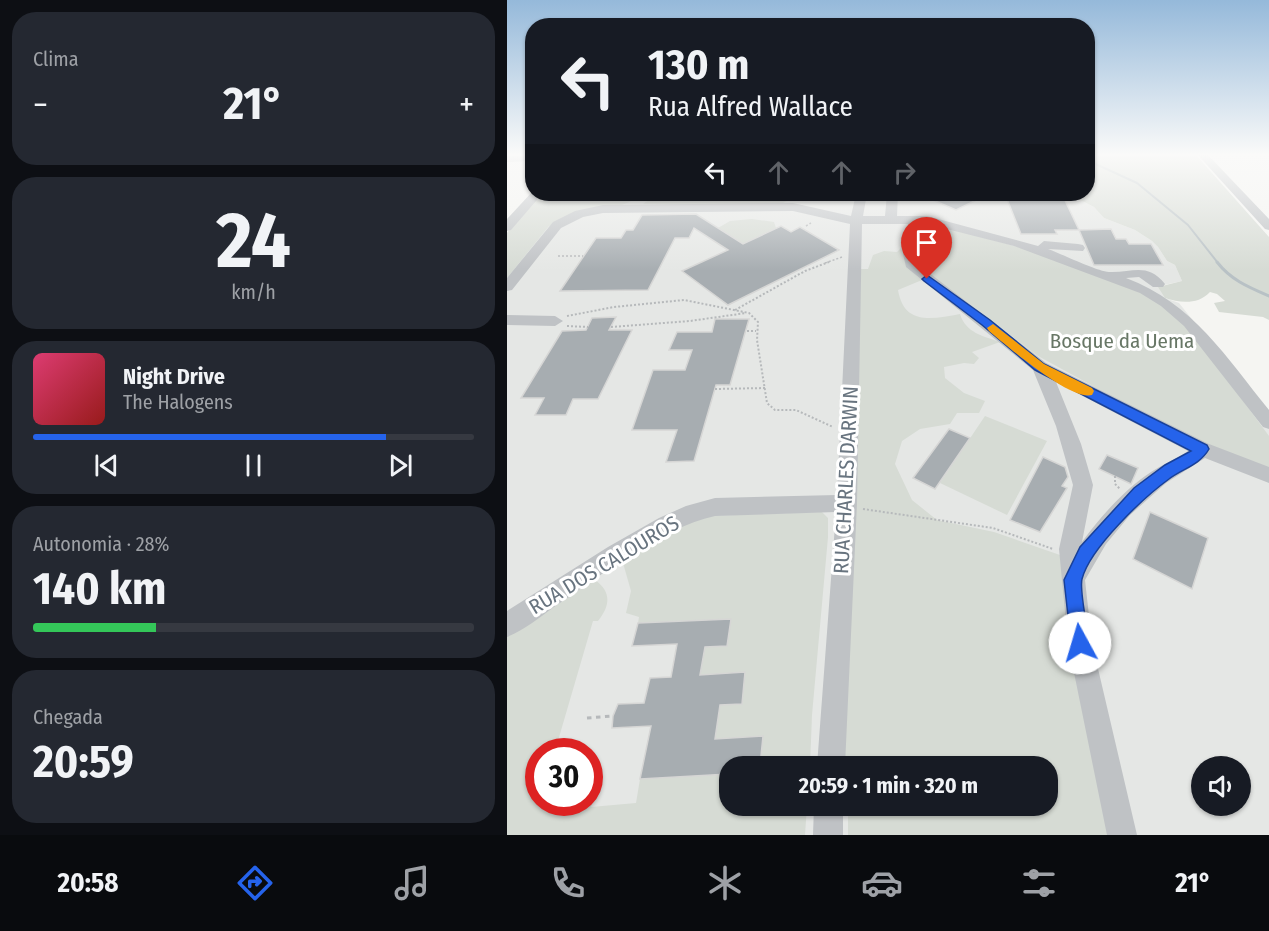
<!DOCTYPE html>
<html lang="pt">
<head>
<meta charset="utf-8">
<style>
	:root { --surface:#171b24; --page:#242831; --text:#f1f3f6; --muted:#9ea1a6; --line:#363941; --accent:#2563eb }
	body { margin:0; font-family:"Fira Sans Condensed",sans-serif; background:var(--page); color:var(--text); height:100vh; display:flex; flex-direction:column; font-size:22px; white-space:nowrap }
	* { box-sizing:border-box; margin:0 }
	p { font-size:20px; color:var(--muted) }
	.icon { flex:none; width:33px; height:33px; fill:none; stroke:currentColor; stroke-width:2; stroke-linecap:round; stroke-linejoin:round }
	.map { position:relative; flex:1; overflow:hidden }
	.drawer { display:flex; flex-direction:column; gap:12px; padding:12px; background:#0d0f14; width:507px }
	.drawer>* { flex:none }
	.banner { position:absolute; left:18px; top:18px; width:570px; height:183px; border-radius:24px; box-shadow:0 2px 4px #0004; background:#171b24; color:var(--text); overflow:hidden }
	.fabs { position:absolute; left:684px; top:756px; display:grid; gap:12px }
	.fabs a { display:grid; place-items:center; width:60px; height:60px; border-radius:50%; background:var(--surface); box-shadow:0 2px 4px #0004; font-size:30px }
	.speed { position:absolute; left:18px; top:738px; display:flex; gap:12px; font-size:30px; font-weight:700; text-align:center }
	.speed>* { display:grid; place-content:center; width:78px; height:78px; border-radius:50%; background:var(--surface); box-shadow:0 2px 4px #0004; line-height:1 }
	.speed .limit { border:9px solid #d22; background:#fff; color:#111 }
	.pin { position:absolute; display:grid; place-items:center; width:51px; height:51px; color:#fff; margin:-62px -26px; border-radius:50% 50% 50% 0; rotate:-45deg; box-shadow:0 0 6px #0007 }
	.pin .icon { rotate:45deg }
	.me { position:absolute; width:66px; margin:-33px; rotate:354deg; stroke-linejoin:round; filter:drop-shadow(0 0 4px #0008) }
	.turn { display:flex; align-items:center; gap:21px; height:126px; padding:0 24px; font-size:27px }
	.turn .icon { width:78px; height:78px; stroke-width:2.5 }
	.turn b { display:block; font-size:42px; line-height:51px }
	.lanes { display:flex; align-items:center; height:57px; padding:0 24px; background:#0003; justify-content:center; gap:30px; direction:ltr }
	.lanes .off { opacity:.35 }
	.big { font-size:45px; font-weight:700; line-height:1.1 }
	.drawer .widget { flex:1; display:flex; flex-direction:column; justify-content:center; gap:9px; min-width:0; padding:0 21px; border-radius:24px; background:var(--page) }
	.drawer .dial { align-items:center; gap:0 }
	.dial b { font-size:78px; line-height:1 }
	.song { display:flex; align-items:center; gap:18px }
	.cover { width:72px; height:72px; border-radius:9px; background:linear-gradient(135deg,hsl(340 70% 55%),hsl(0 70% 35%)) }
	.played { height:6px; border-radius:3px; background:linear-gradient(90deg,var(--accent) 80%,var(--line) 80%) }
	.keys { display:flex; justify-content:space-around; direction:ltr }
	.heat { display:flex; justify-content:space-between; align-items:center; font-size:33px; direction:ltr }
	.charge { height:9px; border-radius:4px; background:linear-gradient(90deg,#34c759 28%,var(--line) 0) }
	.trip { position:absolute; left:212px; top:756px; width:339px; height:60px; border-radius:24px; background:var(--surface); box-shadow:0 2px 4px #0004; font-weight:700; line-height:60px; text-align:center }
	.tabs { display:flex; height:96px; justify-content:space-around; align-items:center; background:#090b0e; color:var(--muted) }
	.tabs .icon { width:42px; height:42px }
	.tabs .selected { color:var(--accent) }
	.tabs b { font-size:27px; color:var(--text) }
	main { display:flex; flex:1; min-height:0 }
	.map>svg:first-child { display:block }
</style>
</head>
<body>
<main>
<section class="drawer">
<div class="widget"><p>Clima</p>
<div class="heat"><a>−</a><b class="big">21°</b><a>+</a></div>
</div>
<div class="widget dial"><b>24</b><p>km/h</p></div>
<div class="widget">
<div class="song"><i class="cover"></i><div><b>Night Drive</b><p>The Halogens</p></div></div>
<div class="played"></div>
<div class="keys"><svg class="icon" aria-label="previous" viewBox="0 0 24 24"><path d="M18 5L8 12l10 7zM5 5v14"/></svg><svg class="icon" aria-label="pause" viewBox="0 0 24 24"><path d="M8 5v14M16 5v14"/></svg><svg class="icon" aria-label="next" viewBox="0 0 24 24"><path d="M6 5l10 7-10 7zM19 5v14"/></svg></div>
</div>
<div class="widget"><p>Autonomia · 28%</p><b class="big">140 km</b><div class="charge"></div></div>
<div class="widget"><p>Chegada</p><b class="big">20:59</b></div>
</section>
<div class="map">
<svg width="762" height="835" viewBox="0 0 762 835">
	<rect width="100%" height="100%" fill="#f5f5f2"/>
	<!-- built -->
	<path fill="#e5e7e5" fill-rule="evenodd" d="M 34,194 L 561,194 L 587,207 L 597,218 L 628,230 L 645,241 L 651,247 L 660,261 L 668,265 L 675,281 L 657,285 L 658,298 L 672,303 L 762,415 L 762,835 L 0,835 L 0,233 ZM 32,752 L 82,752 L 82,802 L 32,802 ZM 222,766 L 540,766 L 540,806 L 222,806 ZM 694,766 L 734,766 L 734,806 L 694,806 Z"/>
	<!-- green -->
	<path fill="#d6dbd4" d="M 581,154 L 688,154 L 762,237 L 762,320 L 756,317 L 712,312 L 707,303 L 718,301 L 710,294 L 703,292 C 691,305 673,303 658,298 L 651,287 L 675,281 L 668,265 L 660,261 L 651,247 L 645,241 L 628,230 L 597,218 L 587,207 L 561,194 L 580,194 Z
		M 34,194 L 141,194 L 115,205 L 82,208 L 42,226 L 0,278 L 0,233 Z
		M 157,195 L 272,195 L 280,198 L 280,201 L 272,205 L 136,204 L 146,197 Z
		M 245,219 L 267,222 L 269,228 L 236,244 L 211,228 L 223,221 Z
		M 423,223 L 518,249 L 642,295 L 682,328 L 762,436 L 762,469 L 685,440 L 531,356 L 408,264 L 405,255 Z
		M 394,248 L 398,250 L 402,269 L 415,280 L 391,290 C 397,326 426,319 453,314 C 459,333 476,336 493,342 L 465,352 L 472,358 L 467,364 L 457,363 L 437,367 L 438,378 L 457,393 L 478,401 L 472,413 L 450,413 L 443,424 L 413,429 L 395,441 L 388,464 L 405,500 L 430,520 L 487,532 L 553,555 L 566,641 L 607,835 L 341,835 L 341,806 L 540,806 L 540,766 L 337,766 L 354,269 L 361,269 L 366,255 L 377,251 L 390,252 Z
		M 478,416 L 540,441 L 500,515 L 433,483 Z
		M 315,512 L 321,518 L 321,537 L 305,715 L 303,766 L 253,766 L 256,736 L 208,739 L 213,705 L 235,704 L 238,673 L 193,675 L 198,647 L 131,623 L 132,617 L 119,613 L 124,591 L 116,563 L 166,529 L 201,516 Z
		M 88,580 C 105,592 103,606 91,621 L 86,621 L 48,751 L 32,752 L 32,802 L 82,802 L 83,794 L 87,794 L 84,807 L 129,803 L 133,779 L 222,774 L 222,806 L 300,806 L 298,835 L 0,835 L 0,636 Z"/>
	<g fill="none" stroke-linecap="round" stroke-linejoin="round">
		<!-- stream-far1 -->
		<path stroke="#b8c1c5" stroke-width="2" d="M 580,160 L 630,183 L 681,225 L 711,263"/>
		<!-- stream -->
		<path stroke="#b8c1c5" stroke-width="3" d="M 710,262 C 724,280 741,287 762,296"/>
	</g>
	<!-- building -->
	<path fill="#a7adb1" stroke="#d6d6d5" stroke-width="1.5" d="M 412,194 L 482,194 L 449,210 Z
		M 498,194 L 555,194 L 572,230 L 548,230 L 550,234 L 514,234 Z
		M 189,214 L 236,244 L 274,226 L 284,232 L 293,227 L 332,250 L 221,305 L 175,271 L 221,250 L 187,228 L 182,238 L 168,238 L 141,290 L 53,291 L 89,238 L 114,238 L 119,230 L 126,230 L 135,215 Z
		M 604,229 L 609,239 L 619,239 L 622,244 L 644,244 L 656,265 L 587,265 L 572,230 Z
		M 109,317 L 102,330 L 125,330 L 91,399 L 66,399 L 59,415 L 28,415 L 37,398 L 14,398 L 55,331 L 79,330 L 85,318 Z
		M 208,319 L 242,319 L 223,385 L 209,385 L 187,461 L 159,462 L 170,430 L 125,430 L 146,370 L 178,370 L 185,350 L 162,350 L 170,332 L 205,332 Z
		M 442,429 L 463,438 L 428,489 L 406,478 Z
		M 600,455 L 631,468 L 624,484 L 592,469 Z
		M 536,457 L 558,467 L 561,477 L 555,486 L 560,488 L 533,532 L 503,520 Z
		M 643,512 L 701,538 L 685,589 L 626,559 Z
		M 224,619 L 220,646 L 198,647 L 193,675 L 238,672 L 235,704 L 213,705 L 208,739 L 256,736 L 253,766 L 222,766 L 222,774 L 133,779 L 144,726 L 105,728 L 106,716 L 111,704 L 137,703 L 143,678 L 164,677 L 170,644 L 125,646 L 131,623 Z"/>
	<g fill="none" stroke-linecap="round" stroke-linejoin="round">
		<!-- path-far2 -->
		<path stroke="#b6b9bb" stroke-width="1.5" stroke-dasharray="2 2" stroke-linecap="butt" d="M 133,198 L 141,194
			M 299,226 L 304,223
			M 51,256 L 76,256
			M 318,263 L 335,257"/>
		<!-- path-far1 -->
		<path stroke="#b6b9bb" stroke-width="2" stroke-dasharray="2 2" stroke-linecap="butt" d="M 228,310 L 298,271 L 322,262
			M 60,316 L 107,307 L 177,300 L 242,313 L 251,322 L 250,340 L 260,403 L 268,410 L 289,410 L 326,427
			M 60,326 L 81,327
			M 104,327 L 183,321 L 239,313
			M 240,331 L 249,331
			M 208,389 L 259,388
			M 608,476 L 608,484 L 613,489
			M 356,509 L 486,528 L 546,549"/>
		<!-- path -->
		<path stroke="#b6b9bb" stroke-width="3" stroke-dasharray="4.5 4.5" stroke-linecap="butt" d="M 80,718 L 106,716"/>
		<!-- minor -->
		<path fill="#bfc2c5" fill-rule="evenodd" d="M 690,154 L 700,154 L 762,219 L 762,230 L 758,229 Z
			M 26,155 L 26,161 L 0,162 L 0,156 Z
			M 25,192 L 35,194 L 4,230 L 0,231 L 0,219 Z
			M 349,194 L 360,194 L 356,216 L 378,216 L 380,194 L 391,194 L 390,216 L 420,216 L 531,246 L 537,241 L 571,244 L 576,245 L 578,248 L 576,251 L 541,249 C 555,254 589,271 602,272 C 626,273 640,262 658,284 L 656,287 L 646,287 L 632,277 L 619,278 C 686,303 719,357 762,410 L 762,429 L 756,427 L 677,326 L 654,306 L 633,293 L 507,246 L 424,225 L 410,254 L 412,265 L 539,363 L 702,444 L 762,467 L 762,483 L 698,458 L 659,483 L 623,515 L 599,544 L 578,580 L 585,643 L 630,835 L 600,835 L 561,643 L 552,549 L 566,485 L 549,426 L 526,370 L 399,267 L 396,254 L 412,224 L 355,224 L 350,503 L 338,766 L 310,766 L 329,512 L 208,516 C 151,529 96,575 47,607 C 32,618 17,630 0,637 L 0,611 L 101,547 L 152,518 L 179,506 L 208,498 L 330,495 L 343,224 L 286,211 L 96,213 L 76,217 L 54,228 L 5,290 L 0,291 L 0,278 L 46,222 L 68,211 L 96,205 L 286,203 L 344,216 ZM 549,382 L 681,451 C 670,459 656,464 644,472 C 617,490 594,516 575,542 L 586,485 L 574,444 Z
			M 0,315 L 48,316 L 56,321 L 48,326 L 0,325 Z
			M 307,806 L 336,806 L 336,835 L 306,835 Z"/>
	</g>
	<!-- sky -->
	<linearGradient id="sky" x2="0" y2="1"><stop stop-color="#95b9da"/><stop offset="0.57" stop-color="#fafaf9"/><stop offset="1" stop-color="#fafaf9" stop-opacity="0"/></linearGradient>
	<rect width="762" height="271" fill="url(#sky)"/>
	<!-- route -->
	<path fill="#2563eb" stroke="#184099" stroke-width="1.5" d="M 420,275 L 483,320 L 537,364 L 700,445 L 702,449 C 693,465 675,469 662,479 C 636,498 583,548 575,579 C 572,590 581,629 582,643 L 580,649 L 573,652 L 566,649 L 564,643 L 557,580 L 573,547 L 627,488 L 658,465 L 684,451 L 528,370 L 475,325 L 417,281 L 415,279 Z"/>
	<!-- slow -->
	<path fill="#f59e0b" d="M 486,324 L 537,364 L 585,388 L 587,391 L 585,395 C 563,401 499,345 482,331 L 480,328 Z"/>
	<g text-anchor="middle" stroke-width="6" stroke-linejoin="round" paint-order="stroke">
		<!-- park labels -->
		<g font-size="21" fill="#687766" stroke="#fff">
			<text x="615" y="348">Bosque da Uema</text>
		</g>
		<!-- street labels -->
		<g font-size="21" fill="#68747f" stroke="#fff">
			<text transform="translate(339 480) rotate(-87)" y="7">RUA CHARLES DARWIN</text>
			<text transform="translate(97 565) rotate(-31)" y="7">RUA DOS CALOUROS</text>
		</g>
	</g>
</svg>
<div class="fabs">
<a><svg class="icon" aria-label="sound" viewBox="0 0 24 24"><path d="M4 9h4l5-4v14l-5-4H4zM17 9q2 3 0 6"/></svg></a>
</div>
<div class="speed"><div class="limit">30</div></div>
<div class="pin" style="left:420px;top:279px;background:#d93025"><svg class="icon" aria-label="arrive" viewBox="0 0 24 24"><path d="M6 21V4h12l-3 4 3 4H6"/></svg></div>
<svg class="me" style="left:573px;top:643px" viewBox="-20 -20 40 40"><circle r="19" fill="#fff"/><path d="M0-13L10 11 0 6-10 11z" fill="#2563eb"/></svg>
<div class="trip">20:59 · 1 min · 320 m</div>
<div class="banner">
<div class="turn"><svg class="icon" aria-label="left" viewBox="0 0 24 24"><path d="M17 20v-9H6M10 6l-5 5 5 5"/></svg><div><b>130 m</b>Rua Alfred Wallace</div></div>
<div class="lanes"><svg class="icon" aria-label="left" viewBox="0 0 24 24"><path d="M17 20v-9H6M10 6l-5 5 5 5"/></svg><svg class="icon off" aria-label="ahead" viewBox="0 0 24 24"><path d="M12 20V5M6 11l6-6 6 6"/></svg><svg class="icon off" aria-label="ahead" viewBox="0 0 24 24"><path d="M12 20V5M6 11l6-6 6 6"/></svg><svg class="icon off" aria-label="right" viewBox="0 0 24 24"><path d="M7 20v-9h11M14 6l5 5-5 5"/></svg></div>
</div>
</div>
</main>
<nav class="tabs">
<b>20:58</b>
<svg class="icon selected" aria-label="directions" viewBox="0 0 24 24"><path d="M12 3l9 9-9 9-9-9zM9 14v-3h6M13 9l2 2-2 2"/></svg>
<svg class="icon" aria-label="music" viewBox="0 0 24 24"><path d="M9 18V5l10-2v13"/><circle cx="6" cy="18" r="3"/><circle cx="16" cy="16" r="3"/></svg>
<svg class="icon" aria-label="phone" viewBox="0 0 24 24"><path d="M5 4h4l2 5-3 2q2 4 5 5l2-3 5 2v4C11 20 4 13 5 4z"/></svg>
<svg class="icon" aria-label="climate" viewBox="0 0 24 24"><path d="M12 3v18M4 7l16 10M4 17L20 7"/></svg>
<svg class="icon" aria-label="car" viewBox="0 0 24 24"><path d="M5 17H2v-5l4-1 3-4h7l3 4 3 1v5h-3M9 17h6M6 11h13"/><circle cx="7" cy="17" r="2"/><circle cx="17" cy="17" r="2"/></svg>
<svg class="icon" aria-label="filters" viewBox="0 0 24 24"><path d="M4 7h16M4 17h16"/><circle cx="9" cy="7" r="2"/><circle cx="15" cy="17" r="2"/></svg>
<b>21°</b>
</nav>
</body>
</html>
